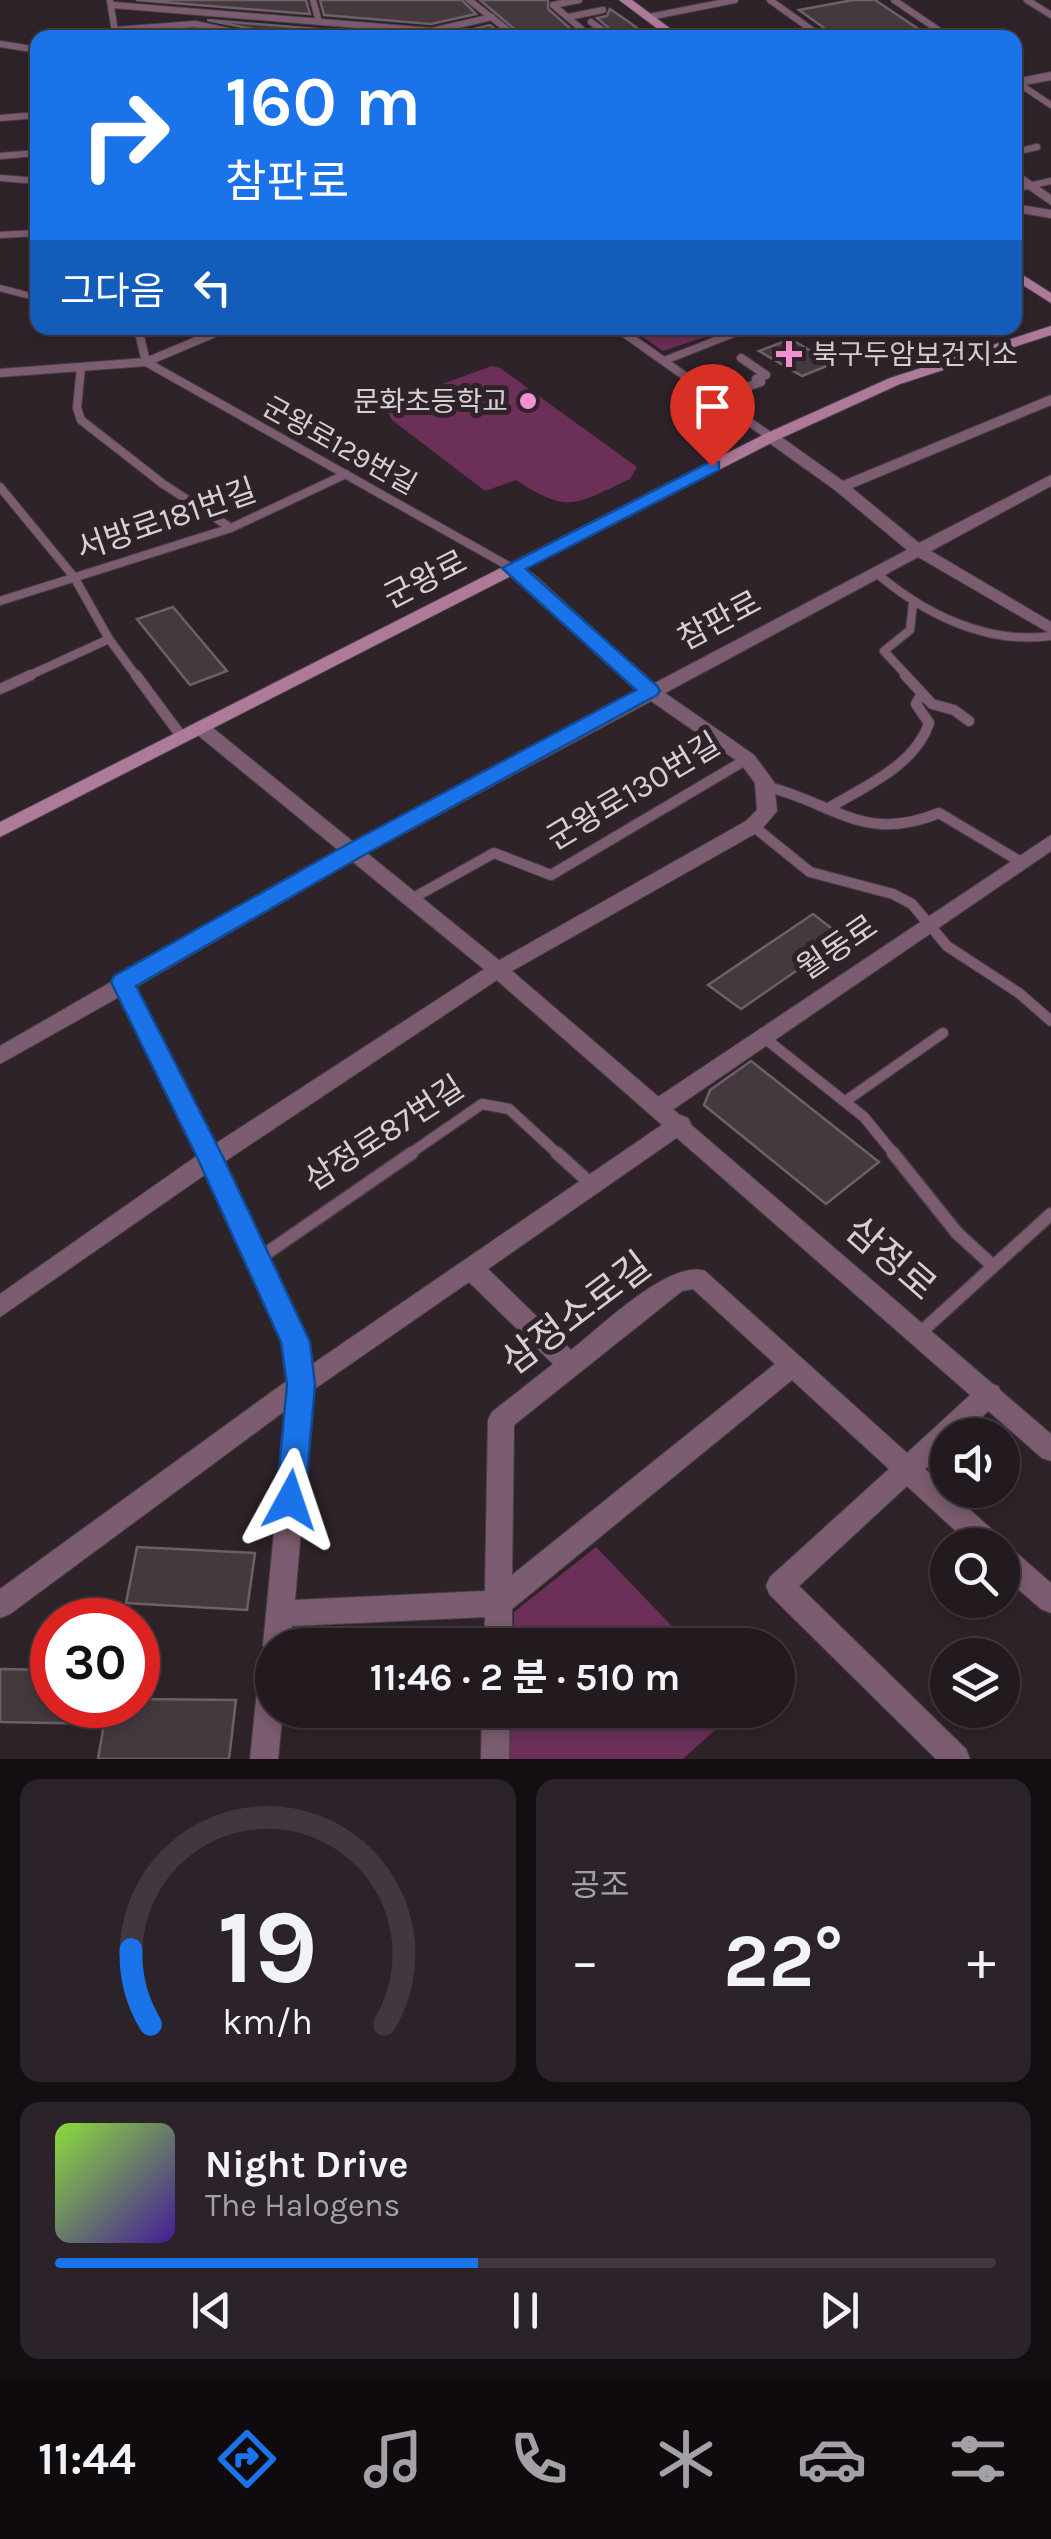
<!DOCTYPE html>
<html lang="ko">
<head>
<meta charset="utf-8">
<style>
	:root { --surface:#231a20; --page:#2b2329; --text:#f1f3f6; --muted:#a3a1a5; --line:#40383e; --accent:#1a73e8 }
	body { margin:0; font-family:Karla,"Noto Sans KR",sans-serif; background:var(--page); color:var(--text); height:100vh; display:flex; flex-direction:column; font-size:38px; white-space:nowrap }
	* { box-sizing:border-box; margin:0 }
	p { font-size:32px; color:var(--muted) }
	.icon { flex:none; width:55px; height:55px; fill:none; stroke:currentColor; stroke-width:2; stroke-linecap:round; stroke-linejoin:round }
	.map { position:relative; height:1759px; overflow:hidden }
	.drawer { display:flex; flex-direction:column; gap:20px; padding:20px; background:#130e12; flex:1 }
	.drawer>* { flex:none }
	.hud { position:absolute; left:30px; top:30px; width:992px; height:305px; border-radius:20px; box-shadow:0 5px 15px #0003,0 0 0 2px var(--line); background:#1a73e8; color:#fff; overflow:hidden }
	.fabs { position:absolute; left:930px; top:1418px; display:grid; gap:20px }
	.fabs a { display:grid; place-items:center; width:90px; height:90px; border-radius:50%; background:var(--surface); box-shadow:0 5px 15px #0003,0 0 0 2px var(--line); font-size:50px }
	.speed { position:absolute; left:30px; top:1598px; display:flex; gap:20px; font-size:50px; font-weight:700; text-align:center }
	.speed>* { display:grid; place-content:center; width:130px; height:130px; border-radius:50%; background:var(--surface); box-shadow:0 5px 15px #0003,0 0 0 2px var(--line); line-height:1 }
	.speed .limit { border:15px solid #d22; background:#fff; color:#111 }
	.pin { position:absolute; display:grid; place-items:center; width:85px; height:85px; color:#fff; margin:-102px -42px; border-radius:50% 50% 50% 0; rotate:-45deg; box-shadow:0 0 10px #0007 }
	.pin .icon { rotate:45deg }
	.me { position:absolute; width:110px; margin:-55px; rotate:5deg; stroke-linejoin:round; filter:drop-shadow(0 0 8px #0008) }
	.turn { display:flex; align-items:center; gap:35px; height:210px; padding:0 30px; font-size:45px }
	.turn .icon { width:130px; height:130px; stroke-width:2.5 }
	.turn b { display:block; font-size:70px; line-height:85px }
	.then { display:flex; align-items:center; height:95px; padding:0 30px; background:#0003; gap:20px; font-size:38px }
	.big { font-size:75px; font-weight:700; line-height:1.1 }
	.drawer .tile { flex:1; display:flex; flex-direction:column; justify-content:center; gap:15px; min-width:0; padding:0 35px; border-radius:20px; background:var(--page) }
	.drawer .dial { align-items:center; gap:0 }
	.dial svg { height:260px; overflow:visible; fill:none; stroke:var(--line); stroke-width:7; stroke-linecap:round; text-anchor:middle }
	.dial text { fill:var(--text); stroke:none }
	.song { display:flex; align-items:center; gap:30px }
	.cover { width:120px; height:120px; border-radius:15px; background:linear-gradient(135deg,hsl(90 70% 55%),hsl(260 70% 35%)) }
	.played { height:10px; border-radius:5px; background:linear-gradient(90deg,var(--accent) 45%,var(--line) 45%) }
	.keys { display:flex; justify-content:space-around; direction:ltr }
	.heat { display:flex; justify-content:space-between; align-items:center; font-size:55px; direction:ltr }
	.drawer .tiles { flex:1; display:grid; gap:20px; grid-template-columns:1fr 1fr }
	.tile:last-child { grid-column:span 2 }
	.trip { position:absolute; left:255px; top:1628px; width:540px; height:100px; border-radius:50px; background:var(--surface); box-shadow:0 5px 15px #0003,0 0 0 2px var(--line); font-weight:700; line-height:100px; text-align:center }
	.tabs { display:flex; height:160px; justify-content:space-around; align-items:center; background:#0e0a0d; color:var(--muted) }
	.tabs .icon { width:70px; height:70px }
	.tabs .selected { color:var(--accent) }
	.tabs b { font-size:45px; color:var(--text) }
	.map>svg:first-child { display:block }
</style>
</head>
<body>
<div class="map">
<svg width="1051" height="1759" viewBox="0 0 1051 1759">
	<rect width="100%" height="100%" fill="#2f232a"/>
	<!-- green -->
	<path fill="#6c2f58" d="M 638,328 L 732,328 L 663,351 L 634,331 Z
		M 492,366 L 500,368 L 637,467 L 630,479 C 575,504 570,515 516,480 L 485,491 L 392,420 L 384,405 Z
		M 596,1547 L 690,1645 L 513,1645 L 514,1612 Z
		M 510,1710 L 737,1710 L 683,1759 L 508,1759 Z"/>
	<!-- building -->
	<path fill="#453940" stroke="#6d6068" stroke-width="2.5" d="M 136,0 L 306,0 L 310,14 Z
		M 320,0 L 462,0 L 476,14 L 431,24 L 324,15 Z
		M 480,0 L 548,0 L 548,9 L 579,36 L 525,38 Z
		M 853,0 L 875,0 L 932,38 L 838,38 L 799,10 Z
		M 610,9 L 626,20 L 651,38 L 620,38 L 597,18 L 607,16 Z
		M 207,20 L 318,29 L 427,38 L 268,38 L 262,31 Z
		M 490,25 L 506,38 L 434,38 Z
		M 791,339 L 832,364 L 802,376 L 759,351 Z
		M 173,607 L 227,671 L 190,685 L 137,619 Z
		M 813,914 L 844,938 L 741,1009 L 708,985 Z
		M 751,1061 L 879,1162 L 826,1204 L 704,1105 L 710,1090 Z
		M 137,1547 L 255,1553 L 247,1610 L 126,1603 Z
		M 0,1669 L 52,1670 L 52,1705 L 138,1705 L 138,1699 L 236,1700 L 229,1759 L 98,1759 L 104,1724 L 0,1722 Z"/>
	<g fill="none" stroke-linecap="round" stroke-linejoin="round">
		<defs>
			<path id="service-far3" d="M 313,0 L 319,22
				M 469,0 L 518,38
				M 579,0 L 553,5 L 592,38
				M 770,0 L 823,38
				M 894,0 L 950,38
				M 1027,0 L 1051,15
				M 110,1 L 116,38
				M 113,5 L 432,31 L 492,17
				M 568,17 L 603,10
				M 649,17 L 735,0
				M 591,22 L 613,38
				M 116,30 L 195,24 L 261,38
				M 0,44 L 38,50
				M 1015,81 L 1051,105
				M 0,118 L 38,115
				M 1015,152 L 1037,147
				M 0,156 L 38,153
				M 0,178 L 38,181
				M 1015,189 L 1051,181
				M 0,235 L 38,233
				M 0,288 L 38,298"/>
			<path id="service-far2" d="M 138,328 L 146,362
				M 617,328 L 771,437
				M 146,362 L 512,568
				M 81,367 L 77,408 L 81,420 L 163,484 L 231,528
				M 0,373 L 146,362 L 227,328
				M 718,398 L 761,382 L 756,379 L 766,375 L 741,358
				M 0,487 L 74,577 L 109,639 L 137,677
				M 875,572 C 923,613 985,645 1051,636
				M 0,601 L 231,528 L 346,474
				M 26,677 L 109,639
				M 908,677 L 884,651 L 910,630 L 913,603"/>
			<path id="service-far1" d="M 136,675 L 182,737
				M 905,675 L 932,704 L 954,710 L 969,721
				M 0,689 L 31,675
				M 765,786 C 835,803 863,844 939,813 L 1021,862
				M 827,809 C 863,787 915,766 929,723 L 916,704 L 921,695
				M 753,826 L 810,872 L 893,894 L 912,904 L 947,946 L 1019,993 L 1051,1021
				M 413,898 L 494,853 L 551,875 L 747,759
				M 762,1036 L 864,1117 L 895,1155
				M 847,1100 L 943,1033
				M 408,1155 L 482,1104 L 509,1109 L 559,1155"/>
			<path id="service" d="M 557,1153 L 591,1184
				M 893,1153 L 957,1233 L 993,1266
				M 258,1259 L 412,1153
				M 920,1333 L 1051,1214"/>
			<path id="minor" d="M 1015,170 L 1051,195 L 1051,205 L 1015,180 Z
				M 1015,204 L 1051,210 L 1051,218 L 1015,212 Z
				M 738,328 L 757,328 L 668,363 L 663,364 L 656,360 Z
				M 1051,395 L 1051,405 L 852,488 L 919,543 L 1051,475 L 1051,486 L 931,551 L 1051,622 L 1051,634 L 918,557 L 665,693 L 754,755 L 774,782 L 777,811 L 760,831 L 503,976 L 224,1162 L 307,1342 L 311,1365 L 672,1118 L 680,1115 L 688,1118 L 691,1124 L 688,1130 L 488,1269 L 571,1350 C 600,1328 669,1259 705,1271 L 907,1453 L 980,1386 L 989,1383 L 998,1386 L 1002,1394 L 998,1402 L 962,1435 L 948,1435 L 948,1448 L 925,1469 L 999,1536 L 1003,1545 L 1011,1548 L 1051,1583 L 1051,1613 L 1041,1609 L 1002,1575 L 1002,1545 L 971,1545 L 907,1486 L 799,1586 L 966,1749 L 970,1759 L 936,1759 L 770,1595 L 766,1586 L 770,1577 L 889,1469 L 792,1380 L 512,1609 L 512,1645 L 484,1645 L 485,1617 L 292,1626 L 291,1645 L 272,1645 L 272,1656 L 267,1654 L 263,1645 L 286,1410 L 10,1614 L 0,1618 L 0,1589 L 288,1380 L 283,1342 L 206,1174 L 0,1317 L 0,1294 L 198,1155 L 119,997 L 0,1064 L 0,1046 L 349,845 L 639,692 L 524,584 L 506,572 L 506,564 L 518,564 L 536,576 L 653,684 L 907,550 L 835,490 L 765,440 L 765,434 L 777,434 L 843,481 ZM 651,701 L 740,763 L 755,783 L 757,810 L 746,821 L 489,966 L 215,1144 L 136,987 L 363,855 ZM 469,1282 L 553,1364 L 492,1412 L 488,1420 L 485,1591 L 295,1600 L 313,1390 ZM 693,1289 L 775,1364 L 512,1575 L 514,1425 L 682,1291 Z
				M 1051,835 L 1051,851 L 668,1113 L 660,1116 L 652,1113 L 649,1107 L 652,1101 Z
				M 272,1668 L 272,1710 L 283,1710 L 278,1759 L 250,1759 L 258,1682 L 262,1672 Z
				M 482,1710 L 510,1710 L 509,1759 L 481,1759 Z"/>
			<path id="tertiary" d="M 1051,72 L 1051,80 L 1015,87 L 1015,79 Z
				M 201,722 L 208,724 L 505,965 L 1051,1434 L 1051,1461 L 1042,1458 L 491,975 L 194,732 L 192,728 L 194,724 Z"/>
			<path id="secondary" d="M 619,0 L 632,0 L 683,38 L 670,38 Z
				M 1015,270 L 1051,293 L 1051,303 L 1015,280 Z
				M 1051,326 L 1051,335 L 900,384 L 777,440 L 0,837 L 0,822 L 765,434 L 890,378 Z"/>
		</defs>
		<!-- service-far3 casing -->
		<use href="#service-far3" stroke="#4a3f45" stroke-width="8"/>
		<!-- service-far2 casing -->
		<use href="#service-far2" stroke="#4a3f45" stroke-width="10"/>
		<!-- service-far1 casing -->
		<use href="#service-far1" stroke="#4a3f45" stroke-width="12"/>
		<!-- service casing -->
		<use href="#service" stroke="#4a3f45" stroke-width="15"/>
		<!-- minor casing -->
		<use href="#minor" stroke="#4a3f45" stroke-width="2"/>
		<!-- tertiary casing -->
		<use href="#tertiary" stroke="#4a3f45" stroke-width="2"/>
		<!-- secondary casing -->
		<use href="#secondary" stroke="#4a3f45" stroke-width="2"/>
		<!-- service-far3 -->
		<use href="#service-far3" stroke="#7c5c70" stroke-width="6"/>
		<!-- service-far2 -->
		<use href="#service-far2" stroke="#7c5c70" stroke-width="8"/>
		<!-- service-far1 -->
		<use href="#service-far1" stroke="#7c5c70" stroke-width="10"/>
		<!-- service -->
		<use href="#service" stroke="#7c5c70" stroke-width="12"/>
		<!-- minor -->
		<use href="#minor" fill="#7c5c70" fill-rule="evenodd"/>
		<!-- tertiary -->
		<use href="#tertiary" fill="#7c5c70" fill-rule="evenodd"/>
		<!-- secondary -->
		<use href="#secondary" fill="#ad7a99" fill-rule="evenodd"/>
	</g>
	<!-- route -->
	<path fill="#1a73e8" stroke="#114b97" stroke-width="2.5" d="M 712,461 L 719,462 L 719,470 L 526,569 L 657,686 L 660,691 L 657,695 L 364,855 L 136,986 L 223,1157 L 310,1342 L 315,1385 L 305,1500 L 301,1509 L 290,1513 L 280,1509 L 276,1500 L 287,1385 L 281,1342 L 197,1157 L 111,982 L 114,976 L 348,844 L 636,690 L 502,568 Z"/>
	<!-- markers -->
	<g fill="#f590d1" stroke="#2f232a" stroke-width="4">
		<path d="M784 339h10v10h10v10h-10v10h-10v-10h-10v-10h10z"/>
		<circle cx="528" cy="401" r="10"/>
	</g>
	<g text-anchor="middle" stroke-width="10" stroke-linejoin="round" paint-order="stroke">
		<!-- far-poi labels -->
		<g font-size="28" fill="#d7cfd4" stroke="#2f232a" text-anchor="start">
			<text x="812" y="364">북구두암보건지소</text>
			<text x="508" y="411" text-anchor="end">문화초등학교</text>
		</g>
		<!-- far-street labels -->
		<g font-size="28" fill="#d7cfd4" stroke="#2f232a">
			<text transform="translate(340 445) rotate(29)" y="10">군왕로129번길</text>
		</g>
		<!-- street labels -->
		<g font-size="32" fill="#d7cfd4" stroke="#2f232a">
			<text transform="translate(166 519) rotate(-19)" y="11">서방로181번길</text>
			<text transform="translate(425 579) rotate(-27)" y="11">군왕로</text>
			<text transform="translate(719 620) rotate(-28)" y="11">참판로</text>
			<text transform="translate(633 791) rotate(-31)" y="11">군왕로130번길</text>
			<text transform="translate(837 947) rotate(-34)" y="11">월동로</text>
			<text transform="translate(384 1133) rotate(-33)" y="11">삼정로87번길</text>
		</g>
		<!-- near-street labels -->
		<g font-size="38" fill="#d7cfd4" stroke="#2f232a">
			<text transform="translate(891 1258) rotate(41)" y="13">삼정로</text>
			<text transform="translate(576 1313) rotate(-37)" y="13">삼정소로길</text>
		</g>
	</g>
</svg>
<div class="fabs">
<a><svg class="icon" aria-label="sound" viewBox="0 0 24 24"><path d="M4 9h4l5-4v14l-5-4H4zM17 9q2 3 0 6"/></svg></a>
<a><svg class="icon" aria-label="search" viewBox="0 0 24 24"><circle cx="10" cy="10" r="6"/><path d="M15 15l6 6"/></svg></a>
<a><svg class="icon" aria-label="layers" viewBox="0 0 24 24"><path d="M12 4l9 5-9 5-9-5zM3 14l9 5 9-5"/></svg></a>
</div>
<div class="speed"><div class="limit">30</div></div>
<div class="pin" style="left:712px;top:466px;background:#d93025"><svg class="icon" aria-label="arrive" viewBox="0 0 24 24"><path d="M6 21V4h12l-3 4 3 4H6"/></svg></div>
<svg class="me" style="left:290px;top:1500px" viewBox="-20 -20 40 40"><path d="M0-17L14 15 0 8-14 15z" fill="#1a73e8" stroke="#fff" stroke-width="4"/></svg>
<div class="trip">11:46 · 2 분 · 510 m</div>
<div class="hud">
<div class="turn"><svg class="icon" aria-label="right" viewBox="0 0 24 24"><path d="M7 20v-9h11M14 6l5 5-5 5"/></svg><div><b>160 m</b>참판로</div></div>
<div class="then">그다음<svg class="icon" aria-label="left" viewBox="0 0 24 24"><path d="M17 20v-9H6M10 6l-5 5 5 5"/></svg></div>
</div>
</div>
<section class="drawer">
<div class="tiles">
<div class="tile dial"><svg viewBox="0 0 100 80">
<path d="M14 69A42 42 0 1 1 86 69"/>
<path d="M14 69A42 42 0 0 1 8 46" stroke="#1a73e8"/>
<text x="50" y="56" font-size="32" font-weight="700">19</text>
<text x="50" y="72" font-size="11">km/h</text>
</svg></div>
<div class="tile"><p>공조</p>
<div class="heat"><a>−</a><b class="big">22°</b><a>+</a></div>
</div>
<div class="tile">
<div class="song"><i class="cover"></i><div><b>Night Drive</b><p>The Halogens</p></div></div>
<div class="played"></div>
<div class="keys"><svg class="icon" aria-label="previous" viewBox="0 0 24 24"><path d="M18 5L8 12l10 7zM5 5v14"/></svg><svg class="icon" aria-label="pause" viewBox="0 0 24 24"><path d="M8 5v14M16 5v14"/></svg><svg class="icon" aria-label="next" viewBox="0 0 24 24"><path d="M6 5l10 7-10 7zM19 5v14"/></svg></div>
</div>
</div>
</section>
<nav class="tabs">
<b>11:44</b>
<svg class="icon selected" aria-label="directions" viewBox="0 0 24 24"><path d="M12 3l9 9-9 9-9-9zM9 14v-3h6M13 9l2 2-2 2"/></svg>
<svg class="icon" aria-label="music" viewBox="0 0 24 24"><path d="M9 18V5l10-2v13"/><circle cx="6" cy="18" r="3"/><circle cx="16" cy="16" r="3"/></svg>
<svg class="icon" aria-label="phone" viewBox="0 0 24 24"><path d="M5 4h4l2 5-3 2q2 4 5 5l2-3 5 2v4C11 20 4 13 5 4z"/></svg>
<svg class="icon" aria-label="climate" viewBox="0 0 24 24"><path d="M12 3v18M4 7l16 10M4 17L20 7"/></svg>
<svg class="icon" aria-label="car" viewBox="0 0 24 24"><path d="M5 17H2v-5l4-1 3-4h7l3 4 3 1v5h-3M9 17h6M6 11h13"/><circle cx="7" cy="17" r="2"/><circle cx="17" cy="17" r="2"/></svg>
<svg class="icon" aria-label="filters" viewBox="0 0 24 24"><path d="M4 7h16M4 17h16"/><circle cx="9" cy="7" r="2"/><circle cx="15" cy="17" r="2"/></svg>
</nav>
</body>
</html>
